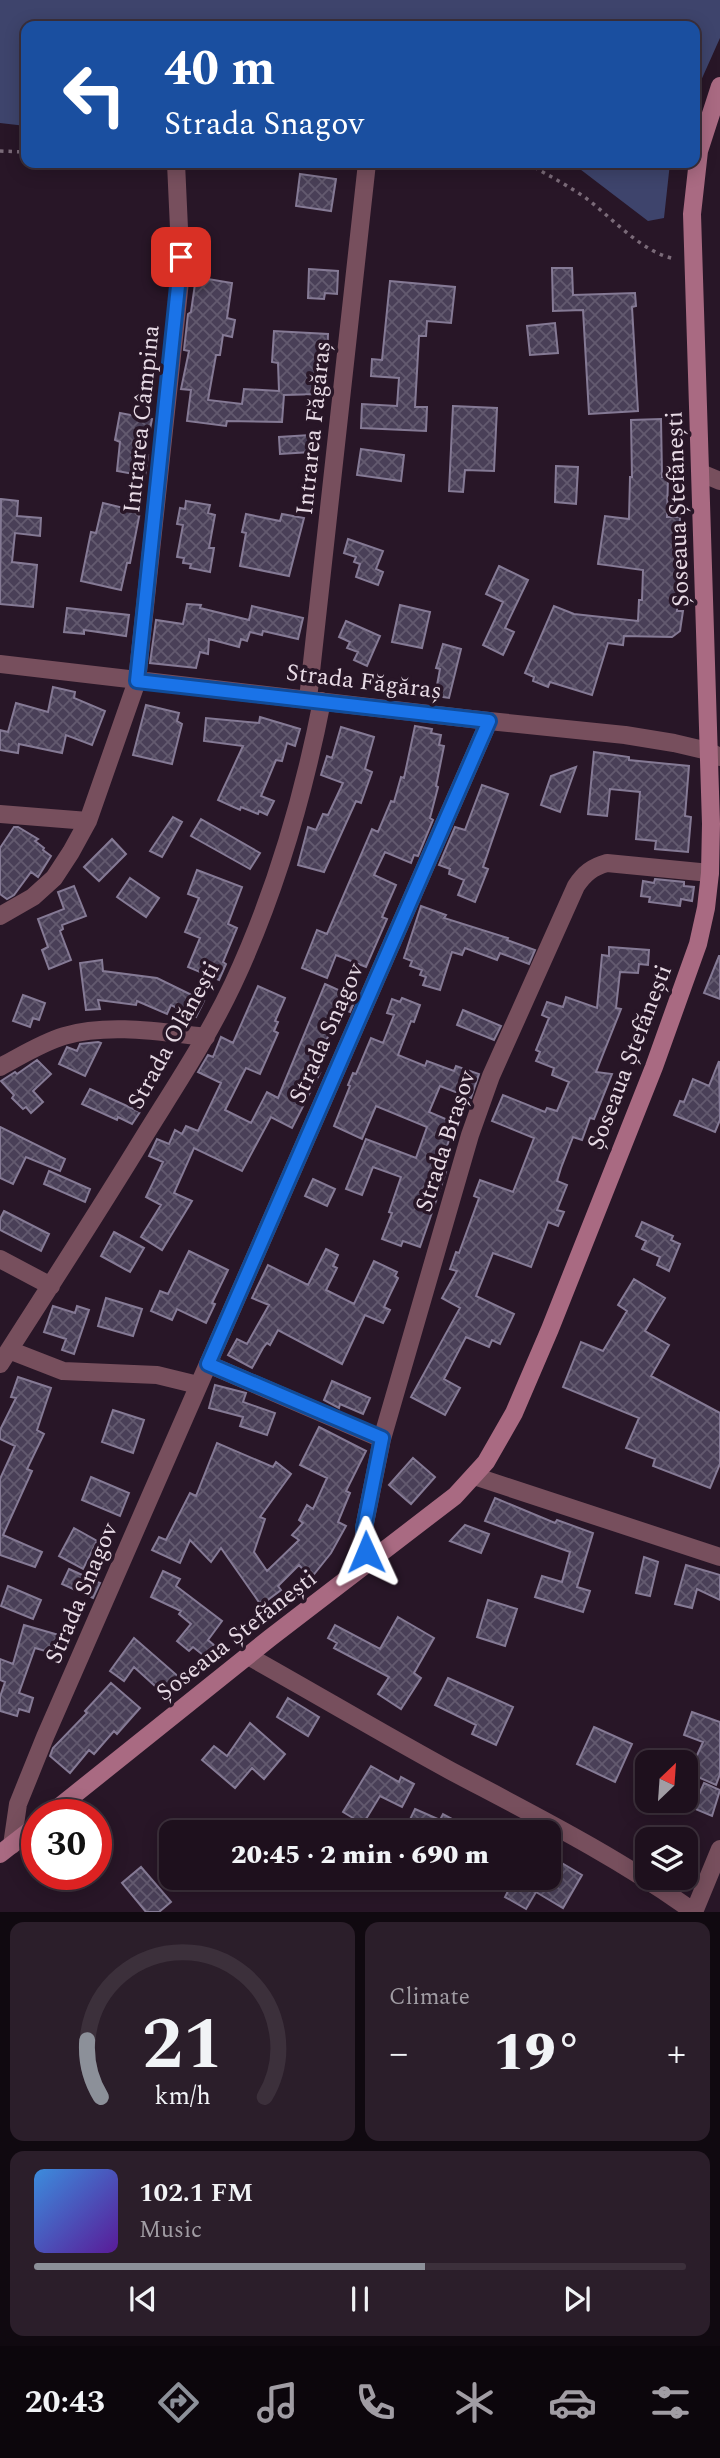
<!DOCTYPE html>
<html lang="en">
<head>
<meta charset="utf-8">
<style>
	:root { --surface:#1e101d; --page:#2b1e2a; --text:#f1f3f6; --muted:#a19da4; --line:#3c303b; --accent:#8c9099 }
	body { margin:0; font-family:Spectral,serif; background:var(--page); color:var(--text); height:100vh; display:flex; flex-direction:column; font-size:26px; white-space:nowrap }
	* { box-sizing:border-box; margin:0 }
	p { font-size:23px; color:var(--muted) }
	.icon { flex:none; width:38px; height:38px; fill:none; stroke:currentColor; stroke-width:2; stroke-linecap:round; stroke-linejoin:round }
	.map { position:relative; height:1912px; overflow:hidden }
	.sheet { display:flex; flex-direction:column; gap:10px; padding:10px; background:#100910; flex:1 }
	.sheet>* { flex:none }
	.guide { position:absolute; left:21px; top:21px; width:679px; height:147px; border-radius:14px; box-shadow:0 4px 18px #0003,0 0 0 2px var(--line); background:#1a4fa0; color:#fff; overflow:hidden }
	.needle { width:46px; rotate:25deg }
	.fabs { position:absolute; left:635px; top:1750px; display:grid; gap:14px }
	.fabs a { display:grid; place-items:center; width:63px; height:63px; border-radius:14px; background:var(--surface); box-shadow:0 4px 18px #0003,0 0 0 2px var(--line); font-size:35px }
	.speed { position:absolute; left:21px; top:1799px; display:flex; gap:14px; font-size:35px; font-weight:700; text-align:center }
	.speed>* { display:grid; place-content:center; width:91px; height:91px; border-radius:50%; background:var(--surface); box-shadow:0 4px 18px #0003,0 0 0 2px var(--line); line-height:1 }
	.speed .limit { border:10px solid #d22; background:#fff; color:#111 }
	.pin { position:absolute; display:grid; place-items:center; width:60px; height:60px; color:#fff; margin:-30px; border-radius:14px; box-shadow:0 4px 10px #0006 }
	.me { position:absolute; width:77px; margin:-38px; rotate:359deg; stroke-linejoin:round; filter:drop-shadow(0 0 5px #0008) }
	.turn { display:flex; align-items:center; gap:24px; height:147px; padding:0 28px; font-size:32px }
	.turn .icon { width:91px; height:91px; stroke-width:2.5 }
	.turn b { display:block; font-size:49px; line-height:60px }
	.big { font-size:52px; font-weight:800; line-height:1.1 }
	.sheet .card { flex:1; display:flex; flex-direction:column; justify-content:center; gap:10px; min-width:0; padding:0 24px; border-radius:14px; background:var(--page) }
	.sheet .dial { align-items:center; gap:0 }
	.dial svg { height:182px; overflow:visible; fill:none; stroke:var(--line); stroke-width:7; stroke-linecap:round; text-anchor:middle }
	.dial text { fill:var(--text); stroke:none }
	.song { display:flex; align-items:center; gap:21px }
	.cover { width:84px; height:84px; border-radius:10px; background:linear-gradient(135deg,hsl(210 70% 55%),hsl(270 70% 35%)) }
	.played { height:7px; border-radius:4px; background:linear-gradient(90deg,var(--accent) 60%,var(--line) 60%) }
	.keys { display:flex; justify-content:space-around; direction:ltr }
	.heat { display:flex; justify-content:space-between; align-items:center; font-size:38px; direction:ltr }
	.sheet .tiles { flex:1; display:grid; gap:10px; grid-template-columns:1fr 1fr }
	.card:last-child { grid-column:span 2 }
	.trip { position:absolute; left:159px; top:1820px; width:402px; height:70px; border-radius:14px; background:var(--surface); box-shadow:0 4px 18px #0003,0 0 0 2px var(--line); font-weight:800; line-height:70px; text-align:center }
	.tabs { display:flex; height:112px; justify-content:space-around; align-items:center; background:#0c060c; color:var(--muted) }
	.tabs .icon { width:49px; height:49px }
	.tabs .current { color:var(--accent) }
	.tabs b { font-size:32px; color:var(--text) }
	.map>svg:first-child { display:block }
</style>
</head>
<body>
<div class="map">
<svg width="720" height="1912" viewBox="0 0 720 1912">
	<defs>
		<pattern id="building-cross-hatch" width="8" height="8" patternUnits="userSpaceOnUse" patternTransform="scale(1.75)"><rect width="8" height="8" fill="#493f57"/><path d="M0 0l8 8M0 8l8-8" fill="none" stroke="#635a6f"/></pattern>
	</defs>
	<rect width="100%" height="100%" fill="#281627"/>
	<!-- water -->
	<path fill="#3e446c" d="M 0,0 L 720,0 L 720,38 L 695,94 L 695,26 L 26,26 L 26,126 L 0,123 Z
		M 572,163 L 670,163 L 664,218 L 648,221 Z"/>
	<!-- building -->
	<path fill="url(#building-cross-hatch)" stroke="#857a95" stroke-width="2" d="M 300,174 L 336,179 L 331,211 L 296,206 Z
		M 552,268 L 572,268 L 573,295 L 635,293 L 636,306 L 632,307 L 638,411 L 589,414 L 583,310 L 553,311 Z
		M 309,269 L 338,271 L 337,294 L 325,293 L 324,299 L 308,298 Z
		M 196,277 L 232,283 L 227,318 L 235,320 L 232,337 L 223,335 L 220,355 L 216,355 L 208,400 L 242,404 L 244,389 L 279,391 L 278,363 L 272,362 L 274,331 L 328,334 L 327,365 L 319,365 L 320,394 L 284,395 L 282,422 L 227,421 L 226,426 L 187,421 L 191,390 L 181,389 L 189,351 L 184,350 L 188,314 L 191,312 Z
		M 390,281 L 455,287 L 451,323 L 427,321 L 426,336 L 419,336 L 415,407 L 427,407 L 426,431 L 361,428 L 362,404 L 397,406 L 399,378 L 371,376 L 372,359 L 382,360 Z
		M 555,323 L 558,353 L 530,355 L 527,326 Z
		M 453,406 L 497,408 L 494,471 L 465,470 L 463,492 L 449,491 Z
		M 120,413 L 152,419 L 145,455 L 148,455 L 145,476 L 117,471 L 120,442 L 115,440 Z
		M 661,419 L 662,477 L 668,477 L 667,517 L 680,517 L 677,611 L 683,611 L 680,631 L 672,637 L 624,636 L 623,645 L 608,643 L 592,695 L 550,682 L 548,687 L 533,681 L 534,677 L 525,673 L 554,606 L 574,614 L 638,621 L 639,600 L 642,600 L 643,570 L 598,564 L 605,516 L 629,519 L 630,477 L 632,477 L 631,420 Z
		M 310,435 L 311,452 L 280,454 L 279,437 Z
		M 361,449 L 404,455 L 401,481 L 357,475 Z
		M 556,466 L 578,467 L 576,504 L 555,502 Z
		M 1,499 L 18,501 L 17,516 L 41,518 L 40,536 L 15,533 L 12,562 L 37,565 L 33,607 L 0,604 Z
		M 186,501 L 210,505 L 208,513 L 215,515 L 209,548 L 214,548 L 210,572 L 190,568 L 191,564 L 183,563 L 184,558 L 177,557 L 183,525 L 177,524 L 180,508 L 185,509 Z
		M 103,503 L 140,512 L 130,563 L 127,563 L 121,590 L 81,581 L 91,532 L 96,533 Z
		M 246,514 L 280,521 L 282,514 L 304,518 L 289,576 L 240,566 L 246,533 L 242,532 Z
		M 348,539 L 383,551 L 376,569 L 383,572 L 378,585 L 356,577 L 360,564 L 354,562 L 356,557 L 344,553 Z
		M 499,566 L 528,580 L 505,628 L 514,632 L 503,655 L 483,645 L 503,602 L 486,594 Z
		M 187,604 L 201,605 L 200,608 L 249,620 L 252,606 L 303,618 L 298,639 L 263,631 L 262,635 L 250,632 L 247,641 L 241,639 L 239,647 L 209,639 L 208,654 L 200,652 L 196,668 L 150,663 L 156,620 L 183,624 Z
		M 400,605 L 430,612 L 422,648 L 392,642 Z
		M 67,608 L 129,615 L 126,636 L 84,630 L 84,634 L 64,632 Z
		M 346,621 L 380,636 L 367,666 L 354,660 L 358,652 L 347,648 L 350,642 L 339,637 Z
		M 443,644 L 461,649 L 449,698 L 435,696 L 440,669 L 436,668 Z
		M 53,687 L 75,692 L 74,698 L 105,711 L 92,745 L 66,735 L 62,753 L 19,744 L 18,753 L 0,750 L 0,730 L 8,732 L 16,703 L 48,712 Z
		M 146,705 L 179,713 L 177,721 L 182,724 L 172,764 L 133,755 Z
		M 260,717 L 300,729 L 295,746 L 287,743 L 282,761 L 276,760 L 261,796 L 274,801 L 267,815 L 259,811 L 258,814 L 241,807 L 240,810 L 218,800 L 243,746 L 204,741 L 206,718 L 259,723 Z
		M 415,726 L 432,729 L 431,733 L 441,735 L 439,745 L 444,746 L 436,786 L 438,787 L 430,818 L 433,820 L 418,856 L 414,855 L 411,863 L 385,852 L 374,875 L 396,885 L 382,917 L 387,919 L 366,967 L 336,955 L 327,978 L 302,968 L 317,930 L 327,934 L 372,829 L 378,832 L 391,801 L 394,802 L 401,777 L 404,778 Z
		M 341,727 L 374,737 L 365,769 L 372,772 L 361,803 L 356,801 L 324,872 L 298,865 L 308,827 L 316,830 L 323,814 L 328,815 L 343,783 L 321,775 L 327,756 L 332,758 Z
		M 594,752 L 629,757 L 629,760 L 689,766 L 685,816 L 691,817 L 688,852 L 655,849 L 656,841 L 636,839 L 640,792 L 610,789 L 607,816 L 588,814 Z
		M 576,767 L 560,812 L 541,805 L 551,776 Z
		M 482,785 L 508,794 L 483,867 L 488,869 L 475,902 L 458,895 L 464,880 L 449,874 L 450,869 L 439,865 L 455,827 L 465,830 Z
		M 173,817 L 182,822 L 162,857 L 150,851 Z
		M 201,819 L 260,853 L 250,869 L 191,836 Z
		M 14,827 L 18,827 L 38,839 L 35,841 L 44,848 L 43,850 L 51,856 L 38,877 L 31,872 L 14,895 L 7,899 L 0,894 L 0,848 Z
		M 112,839 L 126,854 L 99,881 L 84,867 Z
		M 197,870 L 242,887 L 228,924 L 237,928 L 223,962 L 226,964 L 219,980 L 188,967 L 200,938 L 185,932 L 199,898 L 188,894 Z
		M 130,878 L 159,898 L 146,917 L 117,897 Z
		M 655,879 L 684,882 L 684,886 L 694,887 L 692,901 L 681,899 L 680,906 L 649,902 L 650,897 L 641,896 L 643,881 L 654,883 Z
		M 74,886 L 86,916 L 62,925 L 63,929 L 60,931 L 71,960 L 49,969 L 42,950 L 48,947 L 38,919 L 64,909 L 58,892 Z
		M 421,906 L 446,915 L 444,918 L 508,938 L 507,940 L 535,950 L 529,964 L 500,953 L 497,960 L 465,948 L 462,955 L 452,952 L 440,990 L 423,985 L 426,977 L 420,975 L 422,970 L 410,966 L 412,961 L 404,958 Z
		M 609,947 L 649,950 L 648,965 L 639,964 L 638,973 L 620,972 L 616,1008 L 621,1009 L 596,1072 L 612,1074 L 594,1119 L 590,1118 L 582,1140 L 573,1137 L 561,1168 L 557,1181 L 567,1185 L 557,1210 L 564,1212 L 558,1226 L 548,1222 L 531,1267 L 493,1253 L 476,1296 L 514,1314 L 500,1344 L 492,1340 L 489,1347 L 466,1337 L 444,1379 L 460,1388 L 445,1415 L 411,1397 L 460,1308 L 442,1298 L 457,1271 L 450,1269 L 456,1252 L 459,1253 L 479,1198 L 474,1196 L 480,1180 L 513,1192 L 534,1138 L 492,1121 L 503,1095 L 545,1112 L 547,1108 L 557,1111 L 569,1082 L 552,1075 L 554,1068 L 536,1061 L 540,1052 L 536,1050 L 549,1018 L 542,1015 L 547,1002 L 563,1007 L 566,997 L 597,1008 L 602,955 L 609,956 Z
		M 719,956 L 720,956 L 720,999 L 704,993 Z
		M 102,960 L 103,971 L 157,978 L 204,1001 L 196,1017 L 171,1005 L 167,1014 L 137,1001 L 136,1005 L 98,1000 L 100,1009 L 86,1010 L 80,963 Z
		M 325,984 L 356,998 L 350,1012 L 343,1009 L 332,1033 L 330,1032 L 313,1071 L 320,1073 L 292,1128 L 271,1117 L 242,1171 L 194,1148 L 174,1193 L 192,1201 L 162,1250 L 141,1237 L 161,1205 L 146,1197 L 163,1162 L 149,1156 L 157,1139 L 169,1144 L 175,1130 L 182,1134 L 186,1126 L 198,1131 L 221,1083 L 198,1072 L 208,1055 L 213,1057 L 221,1037 L 233,1043 L 258,986 L 285,998 L 275,1021 L 278,1022 L 274,1031 L 278,1033 L 260,1074 L 246,1068 L 225,1110 L 251,1123 L 267,1092 L 278,1098 Z
		M 23,995 L 45,1003 L 39,1020 L 33,1018 L 30,1027 L 13,1021 Z
		M 402,998 L 420,1005 L 414,1022 L 411,1021 L 398,1055 L 425,1066 L 427,1061 L 454,1071 L 456,1066 L 479,1074 L 471,1098 L 440,1086 L 429,1112 L 455,1123 L 439,1169 L 446,1172 L 420,1247 L 403,1241 L 401,1246 L 382,1239 L 392,1213 L 389,1212 L 401,1177 L 373,1167 L 362,1195 L 346,1189 L 366,1139 L 416,1158 L 427,1127 L 376,1106 L 362,1139 L 334,1126 L 350,1086 L 348,1085 L 353,1073 L 356,1074 L 371,1038 L 383,1043 L 394,1015 L 387,1013 L 392,999 L 400,1002 Z
		M 463,1010 L 501,1026 L 494,1040 L 457,1025 Z
		M 98,1042 L 101,1043 L 85,1076 L 59,1064 L 67,1047 L 77,1051 L 80,1044 Z
		M 37,1060 L 51,1074 L 33,1091 L 43,1102 L 31,1113 L 26,1107 L 23,1109 L 12,1098 L 14,1095 L 1,1081 L 15,1072 L 17,1074 Z
		M 719,1061 L 720,1120 L 715,1132 L 674,1115 L 680,1101 L 684,1102 L 693,1079 L 709,1086 Z
		M 90,1089 L 140,1112 L 132,1124 L 118,1117 L 117,1120 L 82,1104 Z
		M 0,1127 L 65,1159 L 60,1171 L 26,1157 L 13,1184 L 0,1178 Z
		M 49,1171 L 90,1189 L 85,1202 L 44,1184 Z
		M 313,1179 L 335,1189 L 327,1206 L 305,1196 Z
		M 4,1211 L 49,1234 L 41,1251 L 0,1230 L 0,1219 Z
		M 642,1222 L 673,1236 L 671,1240 L 680,1244 L 669,1271 L 657,1265 L 660,1257 L 642,1249 L 646,1241 L 636,1236 Z
		M 114,1232 L 144,1248 L 130,1272 L 101,1256 Z
		M 326,1249 L 338,1255 L 333,1266 L 337,1268 L 326,1290 L 354,1304 L 374,1261 L 397,1272 L 395,1276 L 398,1278 L 384,1307 L 390,1310 L 383,1323 L 365,1315 L 342,1364 L 278,1330 L 270,1345 L 267,1343 L 263,1348 L 252,1368 L 228,1355 L 237,1339 L 247,1344 L 269,1305 L 252,1298 L 268,1265 L 308,1285 Z
		M 189,1251 L 228,1270 L 212,1303 L 215,1304 L 206,1323 L 177,1309 L 172,1320 L 151,1311 L 160,1291 L 168,1294 Z
		M 634,1279 L 665,1298 L 645,1331 L 669,1345 L 651,1376 L 720,1413 L 720,1464 L 710,1488 L 653,1466 L 655,1459 L 626,1448 L 639,1418 L 563,1387 L 581,1342 L 603,1351 L 627,1311 L 618,1305 Z
		M 106,1298 L 142,1309 L 133,1336 L 98,1326 Z
		M 53,1306 L 75,1313 L 77,1306 L 89,1310 L 74,1354 L 62,1350 L 66,1339 L 44,1332 Z
		M 18,1377 L 51,1388 L 37,1430 L 44,1434 L 27,1469 L 32,1471 L 3,1535 L 42,1552 L 35,1567 L 0,1555 L 0,1479 L 15,1446 L 0,1439 L 0,1430 L 16,1398 L 11,1397 Z
		M 332,1381 L 370,1398 L 363,1414 L 340,1404 L 339,1408 L 324,1400 Z
		M 215,1385 L 246,1393 L 243,1402 L 275,1413 L 267,1435 L 240,1426 L 243,1417 L 209,1408 Z
		M 113,1410 L 144,1420 L 133,1453 L 102,1442 Z
		M 319,1427 L 366,1451 L 346,1491 L 350,1493 L 338,1522 L 346,1526 L 331,1553 L 311,1578 L 299,1565 L 278,1586 L 281,1590 L 261,1605 L 221,1548 L 211,1562 L 190,1540 L 180,1563 L 152,1550 L 159,1537 L 166,1540 L 190,1493 L 196,1496 L 217,1443 L 273,1467 L 276,1462 L 291,1474 L 260,1517 L 265,1519 L 254,1552 L 267,1571 L 299,1540 L 292,1535 L 303,1523 L 299,1520 L 307,1505 L 313,1509 L 327,1478 L 300,1465 Z
		M 413,1458 L 435,1477 L 411,1504 L 389,1485 Z
		M 91,1477 L 129,1493 L 120,1516 L 82,1500 Z
		M 495,1498 L 555,1523 L 557,1520 L 593,1533 L 577,1587 L 590,1591 L 583,1612 L 535,1597 L 542,1576 L 562,1582 L 570,1552 L 485,1521 Z
		M 465,1525 L 489,1534 L 481,1553 L 450,1541 Z
		M 74,1528 L 97,1541 L 83,1569 L 59,1556 Z
		M 644,1557 L 658,1562 L 650,1596 L 636,1593 Z
		M 686,1565 L 720,1575 L 720,1600 L 697,1589 L 692,1608 L 675,1604 Z
		M 69,1569 L 100,1583 L 93,1598 L 62,1584 Z
		M 163,1571 L 180,1579 L 176,1586 L 222,1621 L 208,1640 L 214,1645 L 203,1655 L 193,1647 L 189,1651 L 177,1641 L 191,1624 L 179,1614 L 181,1611 L 151,1597 Z
		M 8,1586 L 41,1600 L 33,1619 L 1,1606 Z
		M 488,1600 L 517,1609 L 505,1646 L 477,1637 Z
		M 398,1617 L 434,1638 L 414,1673 L 421,1678 L 401,1709 L 378,1694 L 389,1677 L 334,1648 L 337,1643 L 328,1638 L 335,1625 L 380,1649 Z
		M 24,1625 L 69,1638 L 63,1656 L 35,1648 L 19,1693 L 33,1698 L 29,1712 L 19,1709 L 17,1716 L 0,1711 L 0,1697 L 5,1682 L 0,1680 L 0,1659 L 13,1664 Z
		M 134,1638 L 180,1678 L 165,1695 L 134,1667 L 124,1681 L 110,1671 Z
		M 448,1678 L 513,1707 L 496,1745 L 472,1734 L 476,1725 L 435,1705 Z
		M 111,1683 L 140,1708 L 117,1734 L 114,1731 L 94,1754 L 89,1750 L 70,1773 L 50,1756 L 53,1748 L 87,1713 L 85,1711 Z
		M 288,1698 L 319,1717 L 308,1736 L 277,1717 Z
		M 692,1712 L 720,1722 L 720,1774 L 716,1785 L 689,1773 L 703,1742 L 684,1735 Z
		M 250,1723 L 285,1754 L 264,1779 L 252,1768 L 235,1788 L 202,1760 L 214,1746 L 227,1756 Z
		M 594,1727 L 632,1744 L 615,1782 L 577,1764 Z
		M 371,1766 L 399,1782 L 401,1777 L 414,1784 L 402,1807 L 380,1796 L 363,1824 L 343,1812 Z
		M 704,1783 L 720,1790 L 712,1816 L 693,1808 Z
		M 415,1809 L 440,1820 L 443,1814 L 476,1832 L 404,1832 Z
		M 550,1856 L 582,1875 L 563,1908 L 536,1892 L 526,1909 L 505,1897 L 514,1879 L 512,1878 L 550,1878 Z
		M 141,1867 L 171,1902 L 159,1912 L 146,1912 L 122,1883 Z"/>
	<g fill="none" stroke-linecap="round" stroke-linejoin="round">
		<!-- path -->
		<path stroke="#7a6a78" stroke-width="3.5" stroke-dasharray="3.5 5" stroke-linecap="butt" d="M 0,151 L 26,152
			M 527,163 C 546,174 565,184 583,196 C 611,216 641,253 676,259"/>
		<!-- street -->
		<path stroke="#774f5d" stroke-width="18" d="M 701,473 L 720,481
			M 0,664 L 489,721 L 625,735 L 674,743 L 708,751 L 720,757
			M 308,699 L 367,163
			M 0,814 L 88,821
			M 0,916 L 33,897 L 54,878 L 71,852 L 88,821 L 137,681 L 181,272 L 176,163
			M 0,1067 C 21,1056 41,1043 64,1036 C 109,1023 160,1032 206,1037
			M 0,1259 L 51,1286
			M 9,1350 L 63,1371 L 157,1375 L 198,1385
			M 0,1364 C 49,1288 98,1212 145,1135 C 176,1085 208,1037 233,984 C 275,894 303,798 322,701
			M 208,1364 L 382,1439
			M 474,1476 L 720,1557
			M 371,1562 L 364,1540 L 364,1528 L 382,1439 L 470,1135 L 491,1076 L 576,886 C 584,874 592,867 607,863 L 710,873
			M 248,1656 C 316,1694 383,1734 451,1771 C 534,1815 618,1857 694,1912
			M 12,1845 L 18,1804 L 45,1737 L 489,721
			M 694,1912 L 720,1849"/>
		<!-- secondary -->
		<path stroke="#a96a82" stroke-width="18" d="M 49,1815 L 270,1638 L 455,1496 L 486,1462 L 514,1413 L 550,1329 L 654,1067 L 698,944 L 706,908 L 710,873 L 711,824 L 692,214 L 699,151 L 720,86
			M 0,1854 L 37,1825"/>
	</g>
	<g fill="none" stroke-linecap="round" stroke-linejoin="round">
		<defs>
			<path id="route" d="M 181,257 L 137,681 L 489,721 L 208,1364 L 382,1438 L 364,1528 L 366,1552"/>
		</defs>
		<!-- route casing -->
		<use href="#route" stroke="#114b97" stroke-width="18"/>
		<!-- route -->
		<use href="#route" stroke="#1a73e8" stroke-width="12"/>
	</g>
	<g text-anchor="middle" stroke-width="7" stroke-linejoin="round" paint-order="stroke">
		<!-- street labels -->
		<g font-size="24" fill="#e7dae5" stroke="#281627">
			<text transform="translate(141 419) rotate(-84)" y="8">Intrarea Câmpina</text>
			<text transform="translate(313 428) rotate(-84)" y="8">Intrarea Făgăraș</text>
			<text transform="translate(677 509) rotate(-92)" y="8">Șoseaua Ștefănești</text>
			<text transform="translate(364 681) rotate(7)" y="8">Strada Făgăraș</text>
			<text transform="translate(326 1033) rotate(-66)" y="8">Strada Snagov</text>
			<text transform="translate(173 1035) rotate(-61)" y="8">Strada Olănești</text>
			<text transform="translate(629 1057) rotate(-69)" y="8">Șoseaua Ștefănești</text>
			<text transform="translate(445 1141) rotate(-72)" y="8">Strada Brașov</text>
			<text transform="translate(81 1593) rotate(-67)" y="8">Strada Snagov</text>
			<text transform="translate(236 1635) rotate(-38)" y="8">Șoseaua Ștefănești</text>
		</g>
	</g>
</svg>
<div class="fabs">
<a><svg class="needle" viewBox="-14 -14 28 28"><path d="M0-13l5 13h-10z" fill="#e53935"/><path d="M0 13l5-13h-10z" fill="#a19da4"/></svg></a>
<a><svg class="icon" aria-label="layers" viewBox="0 0 24 24"><path d="M12 4l9 5-9 5-9-5zM3 14l9 5 9-5"/></svg></a>
</div>
<div class="speed"><div class="limit">30</div></div>
<div class="pin" style="left:181px;top:257px;background:#d93025"><svg class="icon" aria-label="arrive" viewBox="0 0 24 24"><path d="M6 21V4h12l-3 4 3 4H6"/></svg></div>
<svg class="me" style="left:366px;top:1552px" viewBox="-20 -20 40 40"><path d="M0-17L14 15 0 8-14 15z" fill="#1a73e8" stroke="#fff" stroke-width="4"/></svg>
<div class="trip">20:45 · 2 min · 690 m</div>
<div class="guide">
<div class="turn"><svg class="icon" aria-label="left" viewBox="0 0 24 24"><path d="M17 20v-9H6M10 6l-5 5 5 5"/></svg><div><b>40 m</b>Strada Snagov</div></div>
</div>
</div>
<section class="sheet">
<div class="tiles">
<div class="card dial"><svg viewBox="0 0 100 80">
<path d="M14 69A42 42 0 1 1 86 69"/>
<path d="M14 69A42 42 0 0 1 8 44" stroke="#8c9099"/>
<text x="50" y="56" font-size="32" font-weight="700">21</text>
<text x="50" y="72" font-size="11">km/h</text>
</svg></div>
<div class="card"><p>Climate</p>
<div class="heat"><a>−</a><b class="big">19°</b><a>+</a></div>
</div>
<div class="card">
<div class="song"><i class="cover"></i><div><b>102.1 FM</b><p>Music</p></div></div>
<div class="played"></div>
<div class="keys"><svg class="icon" aria-label="previous" viewBox="0 0 24 24"><path d="M18 5L8 12l10 7zM5 5v14"/></svg><svg class="icon" aria-label="pause" viewBox="0 0 24 24"><path d="M8 5v14M16 5v14"/></svg><svg class="icon" aria-label="next" viewBox="0 0 24 24"><path d="M6 5l10 7-10 7zM19 5v14"/></svg></div>
</div>
</div>
</section>
<nav class="tabs">
<b>20:43</b>
<svg class="icon current" aria-label="directions" viewBox="0 0 24 24"><path d="M12 3l9 9-9 9-9-9zM9 14v-3h6M13 9l2 2-2 2"/></svg>
<svg class="icon" aria-label="music" viewBox="0 0 24 24"><path d="M9 18V5l10-2v13"/><circle cx="6" cy="18" r="3"/><circle cx="16" cy="16" r="3"/></svg>
<svg class="icon" aria-label="phone" viewBox="0 0 24 24"><path d="M5 4h4l2 5-3 2q2 4 5 5l2-3 5 2v4C11 20 4 13 5 4z"/></svg>
<svg class="icon" aria-label="climate" viewBox="0 0 24 24"><path d="M12 3v18M4 7l16 10M4 17L20 7"/></svg>
<svg class="icon" aria-label="car" viewBox="0 0 24 24"><path d="M5 17H2v-5l4-1 3-4h7l3 4 3 1v5h-3M9 17h6M6 11h13"/><circle cx="7" cy="17" r="2"/><circle cx="17" cy="17" r="2"/></svg>
<svg class="icon" aria-label="filters" viewBox="0 0 24 24"><path d="M4 7h16M4 17h16"/><circle cx="9" cy="7" r="2"/><circle cx="15" cy="17" r="2"/></svg>
</nav>
</body>
</html>
